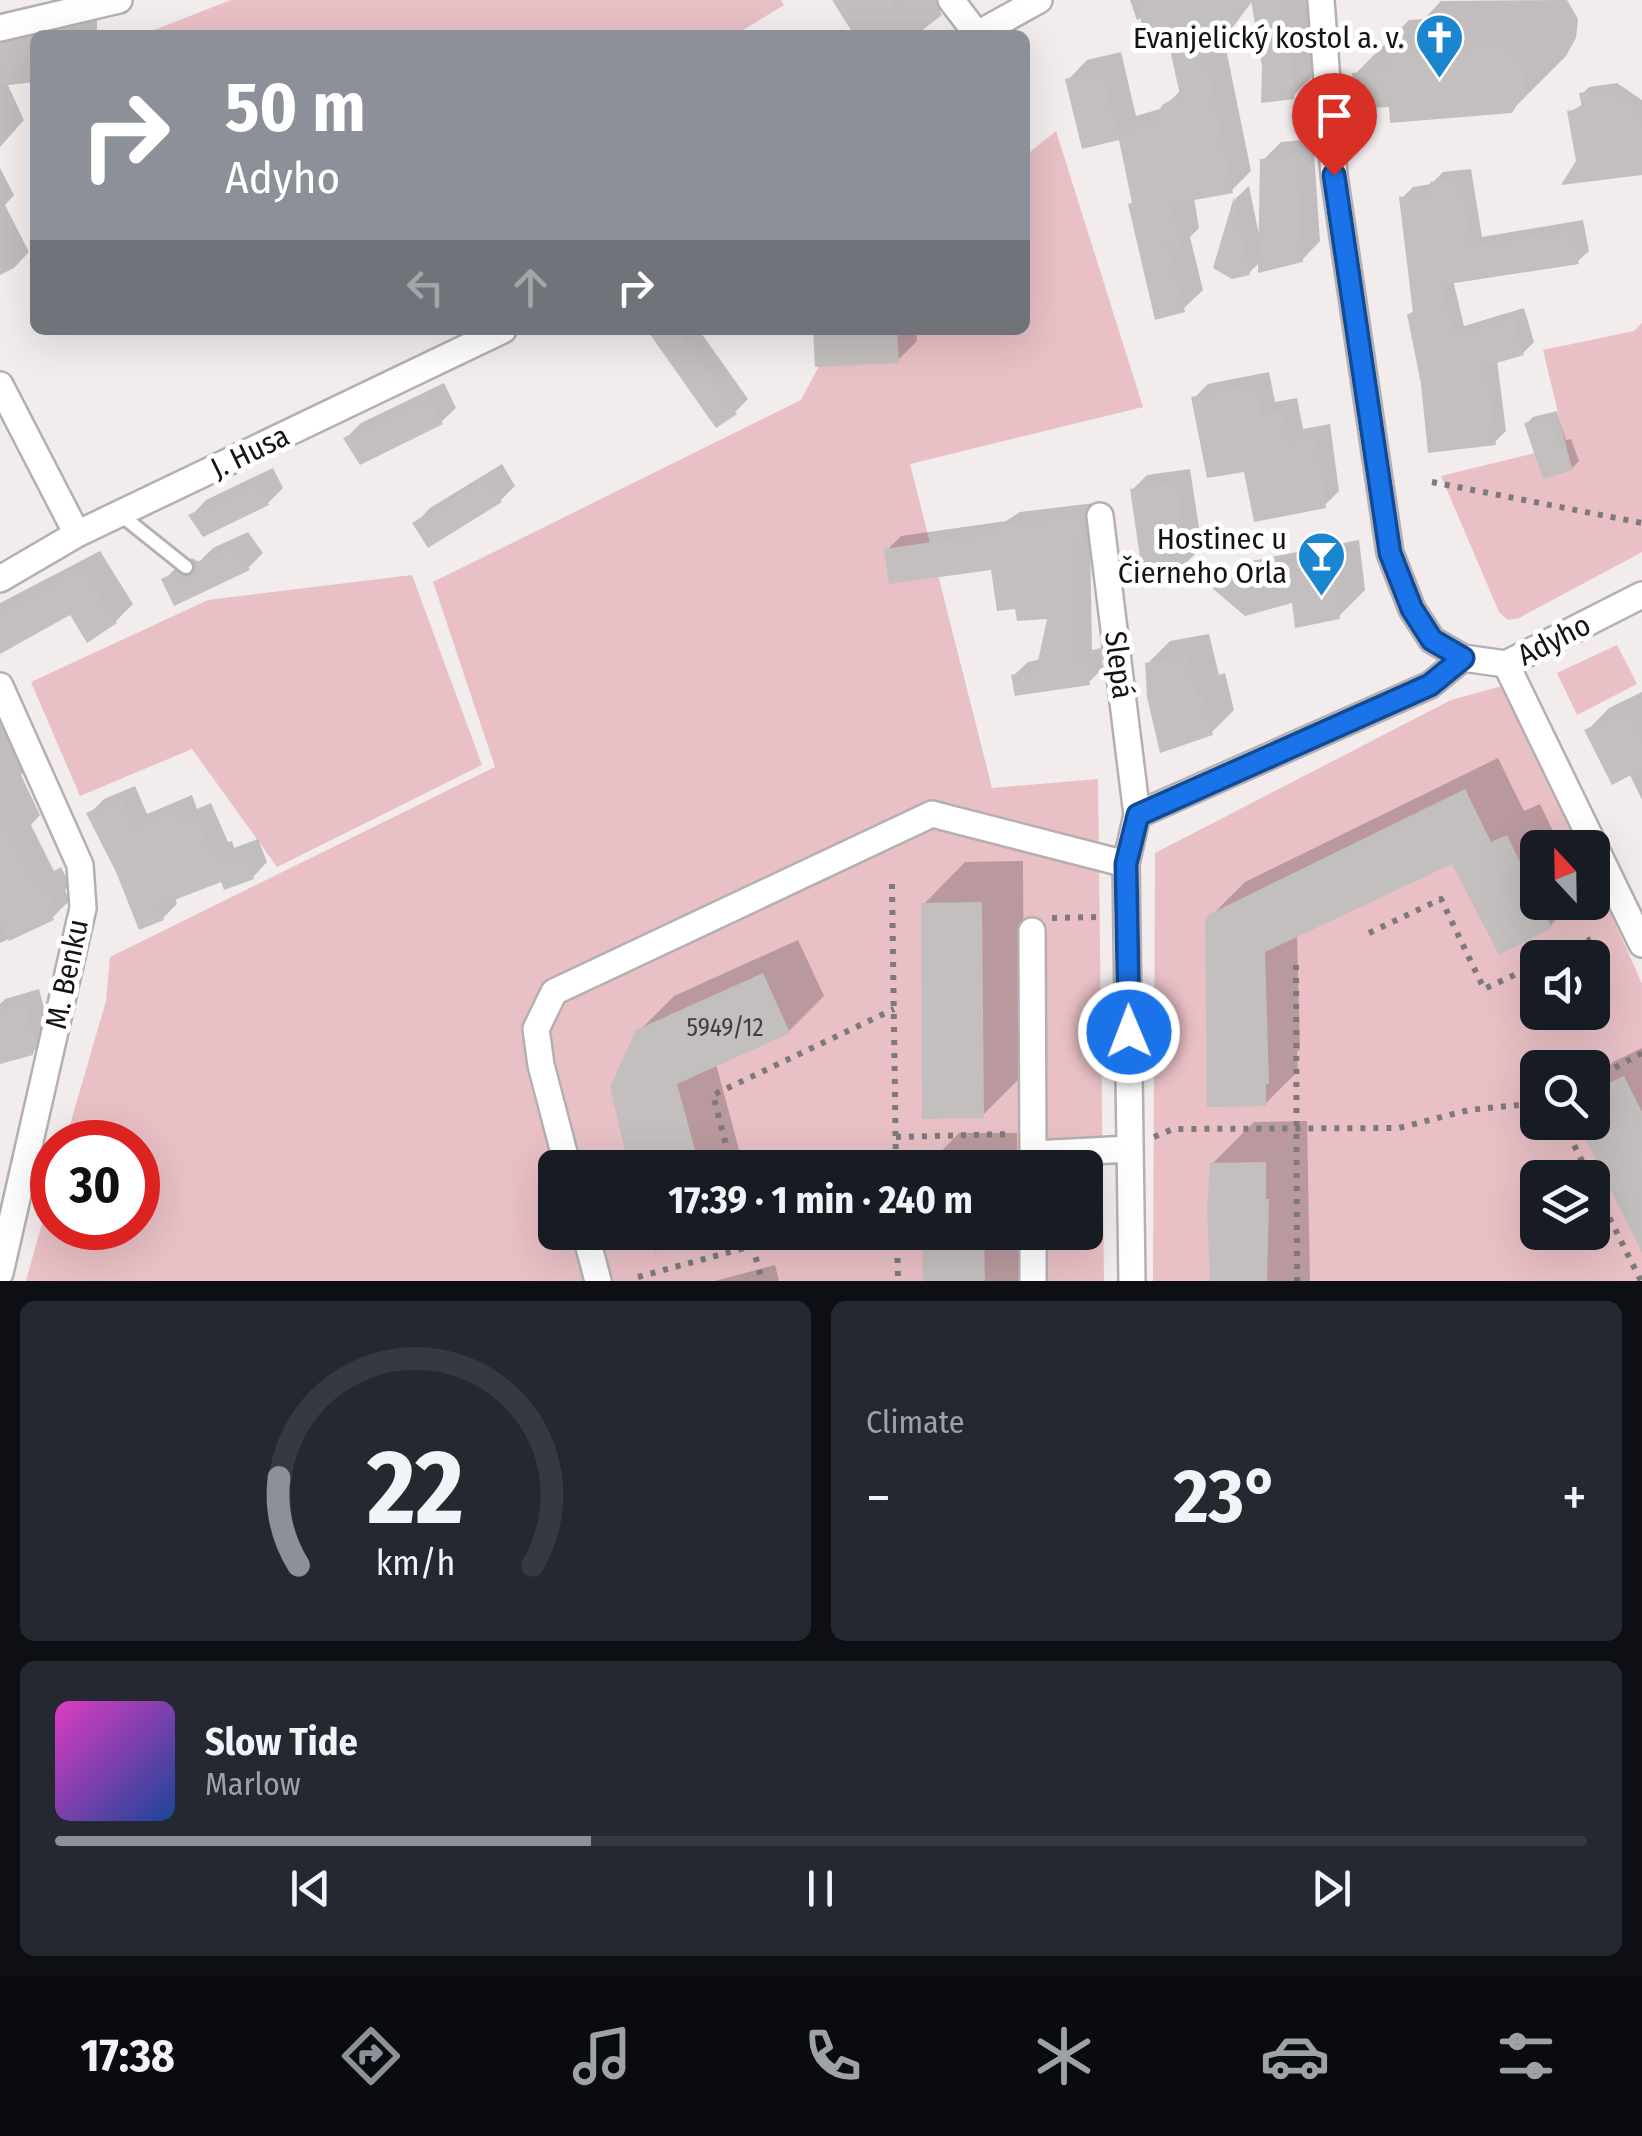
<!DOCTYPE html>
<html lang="en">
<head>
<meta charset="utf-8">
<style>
	:root { --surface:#171b24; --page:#242831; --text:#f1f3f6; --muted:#9ea1a6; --line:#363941; --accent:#8c9099 }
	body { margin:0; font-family:"Fira Sans Condensed",sans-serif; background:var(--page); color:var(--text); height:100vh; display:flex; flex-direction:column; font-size:38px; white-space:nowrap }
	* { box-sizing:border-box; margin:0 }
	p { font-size:32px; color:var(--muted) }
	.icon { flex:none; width:55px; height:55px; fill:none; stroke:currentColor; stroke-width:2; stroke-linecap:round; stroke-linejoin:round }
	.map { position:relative; height:1281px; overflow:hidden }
	.panel { display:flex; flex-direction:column; gap:20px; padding:20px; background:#0d0f14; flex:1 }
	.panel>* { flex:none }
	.guide { position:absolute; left:30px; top:30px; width:1000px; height:305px; border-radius:15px; box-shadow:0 10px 40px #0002; background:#8c9099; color:#fff; overflow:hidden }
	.needle { width:65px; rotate:338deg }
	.controls { position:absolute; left:1520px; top:830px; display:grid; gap:20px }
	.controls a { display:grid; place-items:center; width:90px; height:90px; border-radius:15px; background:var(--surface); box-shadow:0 10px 40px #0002; font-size:50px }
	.speed { position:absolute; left:30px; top:1120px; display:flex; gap:20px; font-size:50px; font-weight:700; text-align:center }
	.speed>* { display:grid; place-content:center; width:130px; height:130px; border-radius:50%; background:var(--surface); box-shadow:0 10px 40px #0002; line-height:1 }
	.speed .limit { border:15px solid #d22; background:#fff; color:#111 }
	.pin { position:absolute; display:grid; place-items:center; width:85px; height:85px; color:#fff; margin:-102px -42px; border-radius:50% 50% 50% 0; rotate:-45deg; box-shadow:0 0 10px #0007 }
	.pin .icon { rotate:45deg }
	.me { position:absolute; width:110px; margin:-55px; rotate:359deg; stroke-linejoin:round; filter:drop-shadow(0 0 8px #0008) }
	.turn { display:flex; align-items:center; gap:35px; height:210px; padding:0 30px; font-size:45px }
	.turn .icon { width:130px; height:130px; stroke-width:2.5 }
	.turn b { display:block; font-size:70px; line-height:85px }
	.lanes { display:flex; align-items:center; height:95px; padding:0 30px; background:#0003; justify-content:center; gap:50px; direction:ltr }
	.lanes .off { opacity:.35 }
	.big { font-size:75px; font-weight:700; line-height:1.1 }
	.panel .card { flex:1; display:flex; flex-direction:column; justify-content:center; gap:15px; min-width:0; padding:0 35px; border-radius:15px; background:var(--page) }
	.panel .dial { align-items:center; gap:0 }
	.dial svg { height:260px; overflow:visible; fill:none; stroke:var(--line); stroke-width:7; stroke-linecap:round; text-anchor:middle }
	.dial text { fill:var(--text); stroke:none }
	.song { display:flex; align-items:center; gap:30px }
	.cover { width:120px; height:120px; border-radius:15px; background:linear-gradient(135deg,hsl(310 70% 55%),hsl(220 70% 35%)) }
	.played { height:10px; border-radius:5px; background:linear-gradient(90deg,var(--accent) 35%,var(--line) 35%) }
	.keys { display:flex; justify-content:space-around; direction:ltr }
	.heat { display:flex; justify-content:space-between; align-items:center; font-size:55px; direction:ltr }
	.panel .tiles { flex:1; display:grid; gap:20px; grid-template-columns:1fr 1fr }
	.card:last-child { grid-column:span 2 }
	.trip { position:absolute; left:538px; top:1150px; width:565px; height:100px; border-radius:15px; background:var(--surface); box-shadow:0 10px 40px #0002; font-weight:700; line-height:100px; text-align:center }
	.dock { display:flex; height:160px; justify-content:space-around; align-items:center; background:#090b0e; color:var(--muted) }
	.dock .icon { width:70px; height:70px }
	.dock .active { color:var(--accent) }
	.dock b { font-size:45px; color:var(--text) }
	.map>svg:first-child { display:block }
</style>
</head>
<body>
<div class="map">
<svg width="1642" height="1281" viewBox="0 0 1642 1281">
	<rect width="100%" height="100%" fill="#f2eced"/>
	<!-- green -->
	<path fill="#e8c0c5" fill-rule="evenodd" d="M 231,0 L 781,0 L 784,5 L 735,35 L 141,35 Z
		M 1056,131 L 1143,407 L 910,464 L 992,788 L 1098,779 L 1104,1281 L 26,1281 L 52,1187 L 52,1228 L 138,1228 L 138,1142 L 65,1142 L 106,1001 L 110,957 L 495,767 L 433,582 L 801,400 L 838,330 L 1025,330 L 1025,156 ZM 555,1168 L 1085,1168 L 1085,1232 L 555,1232 Z
		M 1642,323 L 1642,552 L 1519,618 L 1508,620 L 1499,612 L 1441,476 L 1535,453 L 1572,470 L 1543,350 L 1634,331 Z
		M 412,575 L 482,765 L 277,867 L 192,749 L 80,796 L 31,682 L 208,600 Z
		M 1617,645 L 1637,684 L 1577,715 L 1557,673 Z
		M 1509,684 L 1581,847 L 1538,848 L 1538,902 L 1592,902 L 1593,873 L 1642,984 L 1642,1281 L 1153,1281 L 1155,853 L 1451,700 ZM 1538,958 L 1592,958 L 1592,1012 L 1538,1012 ZM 1538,1068 L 1592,1068 L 1592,1122 L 1538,1122 ZM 1538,1178 L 1592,1178 L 1592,1232 L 1538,1232 Z"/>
	<!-- shadow -->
	<path fill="#0003" d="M 835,0 L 953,0 L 912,35 L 856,35 Z
		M 1130,0 L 1253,0 L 1224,39 L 1251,171 L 1232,190 L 1194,198 L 1199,228 L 1190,237 L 1203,290 L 1183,309 L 1121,137 L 1068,80 L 1087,60 L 1121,52 L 1136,116 L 1163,108 L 1182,89 L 1168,33 L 1143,17 L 1137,20 Z
		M 1253,0 L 1308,0 L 1312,77 L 1292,97 L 1264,66 Z
		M 1567,0 L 1578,19 L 1576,38 L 1566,56 L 1511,111 L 1391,104 L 1355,74 L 1409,20 L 1424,19 L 1441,1 Z
		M 97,16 L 97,35 L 35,35 L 35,79 L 7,83 L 24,120 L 0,147 L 0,31 Z
		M 1617,83 L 1642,100 L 1642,172 L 1579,162 L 1570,112 L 1583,104 L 1582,94 L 1589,87 Z
		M 1313,139 L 1320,241 L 1302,260 L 1261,261 L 1249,273 L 1216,267 L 1236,198 L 1249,186 L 1259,235 L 1263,160 L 1281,142 Z
		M 0,168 L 14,195 L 5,205 L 29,252 L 14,268 L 0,275 Z
		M 1471,169 L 1482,237 L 1583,220 L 1589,251 L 1578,261 L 1453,280 L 1464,326 L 1524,308 L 1534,342 L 1523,353 L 1497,360 L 1506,431 L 1495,442 L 1423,384 L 1409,315 L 1415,309 L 1402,198 L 1413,187 L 1431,184 L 1443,172 Z
		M 652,330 L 699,330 L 748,399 L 735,412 Z
		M 816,330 L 916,330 L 917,341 L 898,360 Z
		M 1269,372 L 1275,402 L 1297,398 L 1303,429 L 1330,424 L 1339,491 L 1325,505 L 1194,398 L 1208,384 Z
		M 444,383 L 456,408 L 441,422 L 346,438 L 361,423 Z
		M 1557,411 L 1566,440 L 1571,439 L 1579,461 L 1572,468 L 1526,424 L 1533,417 Z
		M 502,464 L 515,486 L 501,500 L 416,523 L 430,508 Z
		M 273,468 L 283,488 L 268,503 L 192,515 L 206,500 Z
		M 1190,469 L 1202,547 L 1187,562 L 1132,490 L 1147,475 Z
		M 1095,503 L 1096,525 L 1090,530 L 1092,650 L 1101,648 L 1103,668 L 1089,682 L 1014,675 L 1028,662 L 1041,659 L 1050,616 L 1017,606 L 993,567 L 887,550 L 901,536 L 1006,521 L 1020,512 Z
		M 248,532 L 263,553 L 248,568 L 176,603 L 164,580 L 179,565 L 192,558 L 199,562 L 213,548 Z
		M 1359,540 L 1365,590 L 1339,616 L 1294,600 L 1216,588 L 1241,563 Z
		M 100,551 L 133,604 L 116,621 L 71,612 L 0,651 L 0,603 Z
		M 1209,634 L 1219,675 L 1225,673 L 1234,710 L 1211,733 L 1147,664 L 1170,641 Z
		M 0,672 L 39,758 L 21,775 L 40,815 L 31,825 L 54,871 L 61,867 L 70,885 L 65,890 L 69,901 L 52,918 L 0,943 Z
		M 1642,692 L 1642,800 L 1629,773 L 1588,730 L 1609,708 Z
		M 1498,758 L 1524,811 L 1540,804 L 1561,848 L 1538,848 L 1538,902 L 1574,902 L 1550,926 L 1454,861 L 1297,935 L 1300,1049 L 1297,1052 L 1298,1071 L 1265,1104 L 1212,915 L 1245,882 Z
		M 135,786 L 147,814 L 192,795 L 197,809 L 211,803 L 228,842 L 232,841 L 234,848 L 258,839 L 267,862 L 253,877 L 222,878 L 175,897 L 177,904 L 163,918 L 118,871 L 89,814 L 104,799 Z
		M 1023,861 L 1024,1074 L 983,1115 L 924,904 L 965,862 Z
		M 798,940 L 824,996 L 789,1031 L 716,1064 L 744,1168 L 633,1168 L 638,1032 L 674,996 Z
		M 39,989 L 49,1027 L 47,1037 L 32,1053 L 0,1048 L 0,1004 L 5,999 Z
		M 1642,1048 L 1642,1247 L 1592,1122 L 1592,1083 L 1613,1062 Z
		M 1307,1121 L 1310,1281 L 1211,1281 L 1212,1164 L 1254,1122 Z
		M 959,1133 L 1017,1133 L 1017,1168 L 925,1168 Z
		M 650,1232 L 718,1232 L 655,1251 Z
		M 925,1232 L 1018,1232 L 1018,1281 L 925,1281 Z
		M 775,1265 L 779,1281 L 715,1281 Z"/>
	<!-- building -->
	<path fill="#c4bfbf" d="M 832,0 L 889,0 L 896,12 L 911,0 L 935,0 L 942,15 L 916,35 L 854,35 Z
		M 1137,0 L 1285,0 L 1291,23 L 1294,99 L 1261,103 L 1262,66 L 1251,0 L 1206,60 L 1233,193 L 1172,204 L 1181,249 L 1167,241 L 1185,312 L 1155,320 L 1128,204 L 1132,203 L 1119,140 L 1082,149 L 1065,79 L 1102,70 L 1118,135 L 1117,132 L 1154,124 L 1162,105 L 1180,95 L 1167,36 L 1145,42 Z
		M 35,37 L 35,82 L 0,86 L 0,44 Z
		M 1502,45 L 1516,57 L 1525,74 L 1523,94 L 1512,113 L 1390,123 L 1389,107 L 1355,109 L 1352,73 L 1386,70 L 1384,55 Z
		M 1610,89 L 1638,108 L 1642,124 L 1642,175 L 1561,185 L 1576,161 L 1567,111 L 1582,108 L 1579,93 Z
		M 1296,156 L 1303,262 L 1258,273 L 1260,159 Z
		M 1461,178 L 1472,246 L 1573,229 L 1579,264 L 1442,285 L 1453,335 L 1513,317 L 1524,355 L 1486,366 L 1496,445 L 1428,453 L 1421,384 L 1407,314 L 1413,313 L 1399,197 L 1431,192 L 1430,182 Z
		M 1234,197 L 1250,275 L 1232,279 L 1213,268 Z
		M 647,330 L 677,330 L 737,414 L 716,428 Z
		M 813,330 L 897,330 L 899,363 L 815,367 Z
		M 1255,384 L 1261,415 L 1283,411 L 1289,441 L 1316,436 L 1326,508 L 1254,522 L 1244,472 L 1207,478 L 1191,397 Z
		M 428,396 L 443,424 L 360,465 L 343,438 Z
		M 1551,416 L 1560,445 L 1564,444 L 1573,470 L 1543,479 L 1524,423 Z
		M 487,477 L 502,502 L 428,548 L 412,523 Z
		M 257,481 L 269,505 L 203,537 L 188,515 Z
		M 1176,482 L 1188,565 L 1142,571 L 1130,489 Z
		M 1082,516 L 1083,541 L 1078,542 L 1079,662 L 1088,661 L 1090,685 L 1015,696 L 1011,675 L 1036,670 L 1047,619 L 1017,621 L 1015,609 L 997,611 L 991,570 L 889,584 L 884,549 L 996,533 L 995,528 L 1004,525 Z
		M 233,545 L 250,570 L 174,606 L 161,579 L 176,572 L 184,577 L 190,576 L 196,569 L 195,563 Z
		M 1334,564 L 1340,619 L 1295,628 L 1292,603 L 1245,616 L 1212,588 Z
		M 82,567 L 117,623 L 87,643 L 70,615 L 0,654 L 0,610 Z
		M 1187,656 L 1196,696 L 1203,694 L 1213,735 L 1160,753 L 1147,697 L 1145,663 Z
		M 1627,709 L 1642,739 L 1642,769 L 1612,785 L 1584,730 Z
		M 1465,789 L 1491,842 L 1507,835 L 1552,928 L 1499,955 L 1452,864 L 1265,952 L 1269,1084 L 1266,1084 L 1266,1106 L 1207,1107 L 1205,921 L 1210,914 Z
		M 121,798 L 132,826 L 177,808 L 183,822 L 197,816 L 213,855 L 217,854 L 220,861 L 244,852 L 254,879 L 224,890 L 221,882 L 159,906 L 164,920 L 139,930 L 116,872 L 86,813 Z
		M 0,814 L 36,886 L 44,883 L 54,904 L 48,907 L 54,920 L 9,941 L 0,921 Z
		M 982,902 L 984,1118 L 922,1119 L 921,903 Z
		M 763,973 L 790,1033 L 677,1084 L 700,1168 L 629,1168 L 610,1087 L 636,1030 Z
		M 24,1002 L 36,1043 L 33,1055 L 0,1064 L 0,1009 Z
		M 1624,1076 L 1642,1112 L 1642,1253 L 1577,1122 L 1592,1122 L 1592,1091 Z
		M 1266,1162 L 1266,1199 L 1269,1199 L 1267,1281 L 1210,1281 L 1207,1209 L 1210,1163 Z
		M 922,1232 L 984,1232 L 985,1281 L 923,1281 Z"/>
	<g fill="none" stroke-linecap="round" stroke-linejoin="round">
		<defs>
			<path id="service" d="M 121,515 L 186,567"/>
			<path id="minor" d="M 951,0 L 977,34
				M 1321,0 L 1334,175 L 1390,553 L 1412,609 L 1432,640 L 1463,658 L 1506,664 L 1642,595
				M 0,28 L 119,0
				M 976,35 L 1039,0
				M 0,385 L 77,534
				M 1100,516 L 1137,815 L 1126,864 L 1132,1281
				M 0,579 L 77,534 L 503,330
				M 1506,664 L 1642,944
				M 0,686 L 80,865 L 83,908 L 0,1273
				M 1137,815 L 1430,685 L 1463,658
				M 1032,931 L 1033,1154
				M 1033,1167 L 1033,1154 L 1130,1149
				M 568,1168 L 541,1065 L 536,1029 L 554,992 L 932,814 L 1126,864
				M 585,1232 L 598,1281
				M 1033,1281 L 1033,1232"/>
		</defs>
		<!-- service casing -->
		<use href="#service" stroke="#b5afb0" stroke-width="18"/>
		<!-- minor casing -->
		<use href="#minor" stroke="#b5afb0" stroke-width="30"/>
		<!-- path -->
		<path stroke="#7e7a7b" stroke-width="6" stroke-dasharray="5 8" stroke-linecap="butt" d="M 1432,482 L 1642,523
			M 892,884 L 896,1168
			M 1052,918 L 1099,917
			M 1369,933 L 1441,899 L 1484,989 L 1538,964
			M 1552,958 L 1591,939
			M 1296,965 L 1297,1281
			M 1592,1080 L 1642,1053
			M 1563,1122 L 1590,1178
			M 896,1137 L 1010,1134
			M 1154,1137 L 1173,1129 L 1399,1128 L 1469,1110 L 1538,1103
			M 732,1168 L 713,1095 L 894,1009
			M 1592,1183 L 1641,1281
			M 749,1232 L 762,1281
			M 897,1232 L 898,1281
			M 638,1277 L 752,1246"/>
		<!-- service -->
		<use href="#service" stroke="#fff" stroke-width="12"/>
		<!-- minor -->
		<use href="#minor" stroke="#fff" stroke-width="25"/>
	</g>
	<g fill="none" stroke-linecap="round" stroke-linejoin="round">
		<defs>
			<path id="route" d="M 1129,1032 L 1126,864 L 1138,815 L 1430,685 L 1463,658 L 1432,640 L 1412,609 L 1390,553 L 1334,175"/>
		</defs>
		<!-- route casing -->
		<use href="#route" stroke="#114b97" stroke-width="25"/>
		<!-- route -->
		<use href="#route" stroke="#1a73e8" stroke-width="18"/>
	</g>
	<!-- icons -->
	<defs>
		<symbol id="church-pin" viewBox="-11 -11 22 30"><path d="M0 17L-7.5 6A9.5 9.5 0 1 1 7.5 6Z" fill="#1a86d0" stroke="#fff"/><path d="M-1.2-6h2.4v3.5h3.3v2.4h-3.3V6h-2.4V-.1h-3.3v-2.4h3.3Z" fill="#fff"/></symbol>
		<symbol id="bar-pin" viewBox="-11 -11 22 30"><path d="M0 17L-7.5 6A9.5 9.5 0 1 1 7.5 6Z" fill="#1a86d0" stroke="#fff"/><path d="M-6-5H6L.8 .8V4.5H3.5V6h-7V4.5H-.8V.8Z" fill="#fff"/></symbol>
	</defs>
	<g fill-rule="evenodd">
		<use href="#church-pin" x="1412" y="10" width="55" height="75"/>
		<use href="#bar-pin" x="1294" y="528" width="55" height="75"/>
	</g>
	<g text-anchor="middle" stroke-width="10" stroke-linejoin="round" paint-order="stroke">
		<!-- number labels -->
		<g font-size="25" fill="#413e3e">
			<text x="725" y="1036">5949/12</text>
		</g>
		<!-- poi labels -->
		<g font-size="30" fill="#151313" stroke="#fff" text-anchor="end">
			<text x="1404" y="48">Evanjelický kostol a. v.</text>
			<text x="1287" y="549">Hostinec u<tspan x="1287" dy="34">Čierneho Orla</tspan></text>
		</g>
		<!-- street labels -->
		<g font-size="30" fill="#151313" stroke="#fff">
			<text transform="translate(250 452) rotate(-26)" y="10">J. Husa</text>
			<text transform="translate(1554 640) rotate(-27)" y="10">Adyho</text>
			<text transform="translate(1119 665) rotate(83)" y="10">Slepá</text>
			<text transform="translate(67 974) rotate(-78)" y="10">M. Benku</text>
		</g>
	</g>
</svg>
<div class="controls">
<a><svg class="needle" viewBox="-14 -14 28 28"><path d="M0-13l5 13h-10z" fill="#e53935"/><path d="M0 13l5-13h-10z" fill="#9ea1a6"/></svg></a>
<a><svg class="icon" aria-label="sound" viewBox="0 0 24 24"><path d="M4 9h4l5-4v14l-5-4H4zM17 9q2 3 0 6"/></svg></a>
<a><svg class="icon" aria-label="search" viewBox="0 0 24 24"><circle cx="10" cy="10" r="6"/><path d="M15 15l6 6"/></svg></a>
<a><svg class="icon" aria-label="layers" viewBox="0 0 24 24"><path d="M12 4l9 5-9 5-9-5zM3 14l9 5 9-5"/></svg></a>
</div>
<div class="speed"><div class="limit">30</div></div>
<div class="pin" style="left:1334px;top:175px;background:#d93025"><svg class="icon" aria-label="arrive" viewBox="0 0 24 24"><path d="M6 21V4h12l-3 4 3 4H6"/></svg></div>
<svg class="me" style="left:1129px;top:1032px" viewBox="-20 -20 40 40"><circle r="17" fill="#1a73e8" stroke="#fff" stroke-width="3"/><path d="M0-11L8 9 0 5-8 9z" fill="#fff"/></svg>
<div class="trip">17:39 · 1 min · 240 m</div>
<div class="guide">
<div class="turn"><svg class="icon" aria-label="right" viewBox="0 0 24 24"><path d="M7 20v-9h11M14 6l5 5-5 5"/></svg><div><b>50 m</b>Adyho</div></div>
<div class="lanes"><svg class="icon off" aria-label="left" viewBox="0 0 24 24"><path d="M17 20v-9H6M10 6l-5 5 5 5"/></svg><svg class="icon off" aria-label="ahead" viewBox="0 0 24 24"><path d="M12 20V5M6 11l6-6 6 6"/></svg><svg class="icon" aria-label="right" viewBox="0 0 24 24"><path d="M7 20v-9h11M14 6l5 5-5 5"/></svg></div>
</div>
</div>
<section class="panel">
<div class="tiles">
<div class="card dial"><svg viewBox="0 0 100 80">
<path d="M14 69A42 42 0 1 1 86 69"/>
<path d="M14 69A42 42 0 0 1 8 42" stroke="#8c9099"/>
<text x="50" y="56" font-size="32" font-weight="700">22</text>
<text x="50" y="72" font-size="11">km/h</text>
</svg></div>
<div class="card"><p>Climate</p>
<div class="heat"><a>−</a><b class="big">23°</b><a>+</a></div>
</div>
<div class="card">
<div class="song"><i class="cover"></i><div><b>Slow Tide</b><p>Marlow</p></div></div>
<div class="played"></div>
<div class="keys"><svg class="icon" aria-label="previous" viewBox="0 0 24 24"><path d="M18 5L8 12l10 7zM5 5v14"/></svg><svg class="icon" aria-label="pause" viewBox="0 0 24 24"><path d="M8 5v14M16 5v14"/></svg><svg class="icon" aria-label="next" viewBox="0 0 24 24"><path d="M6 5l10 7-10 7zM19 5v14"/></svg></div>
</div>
</div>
</section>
<nav class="dock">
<b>17:38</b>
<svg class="icon active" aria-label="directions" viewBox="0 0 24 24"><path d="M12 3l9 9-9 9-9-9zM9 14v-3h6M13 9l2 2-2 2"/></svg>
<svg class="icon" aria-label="music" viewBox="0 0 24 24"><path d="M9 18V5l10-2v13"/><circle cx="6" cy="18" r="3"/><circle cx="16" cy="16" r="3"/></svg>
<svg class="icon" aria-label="phone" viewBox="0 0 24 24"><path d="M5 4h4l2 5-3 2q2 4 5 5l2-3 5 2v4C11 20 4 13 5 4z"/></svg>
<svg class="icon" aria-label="climate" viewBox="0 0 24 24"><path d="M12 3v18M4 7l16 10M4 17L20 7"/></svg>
<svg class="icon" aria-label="car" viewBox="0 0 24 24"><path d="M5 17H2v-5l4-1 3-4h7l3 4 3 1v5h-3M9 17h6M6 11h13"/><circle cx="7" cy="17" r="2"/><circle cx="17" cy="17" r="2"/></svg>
<svg class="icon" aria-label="filters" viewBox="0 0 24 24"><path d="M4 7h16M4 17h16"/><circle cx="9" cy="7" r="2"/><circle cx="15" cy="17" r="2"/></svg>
</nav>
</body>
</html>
